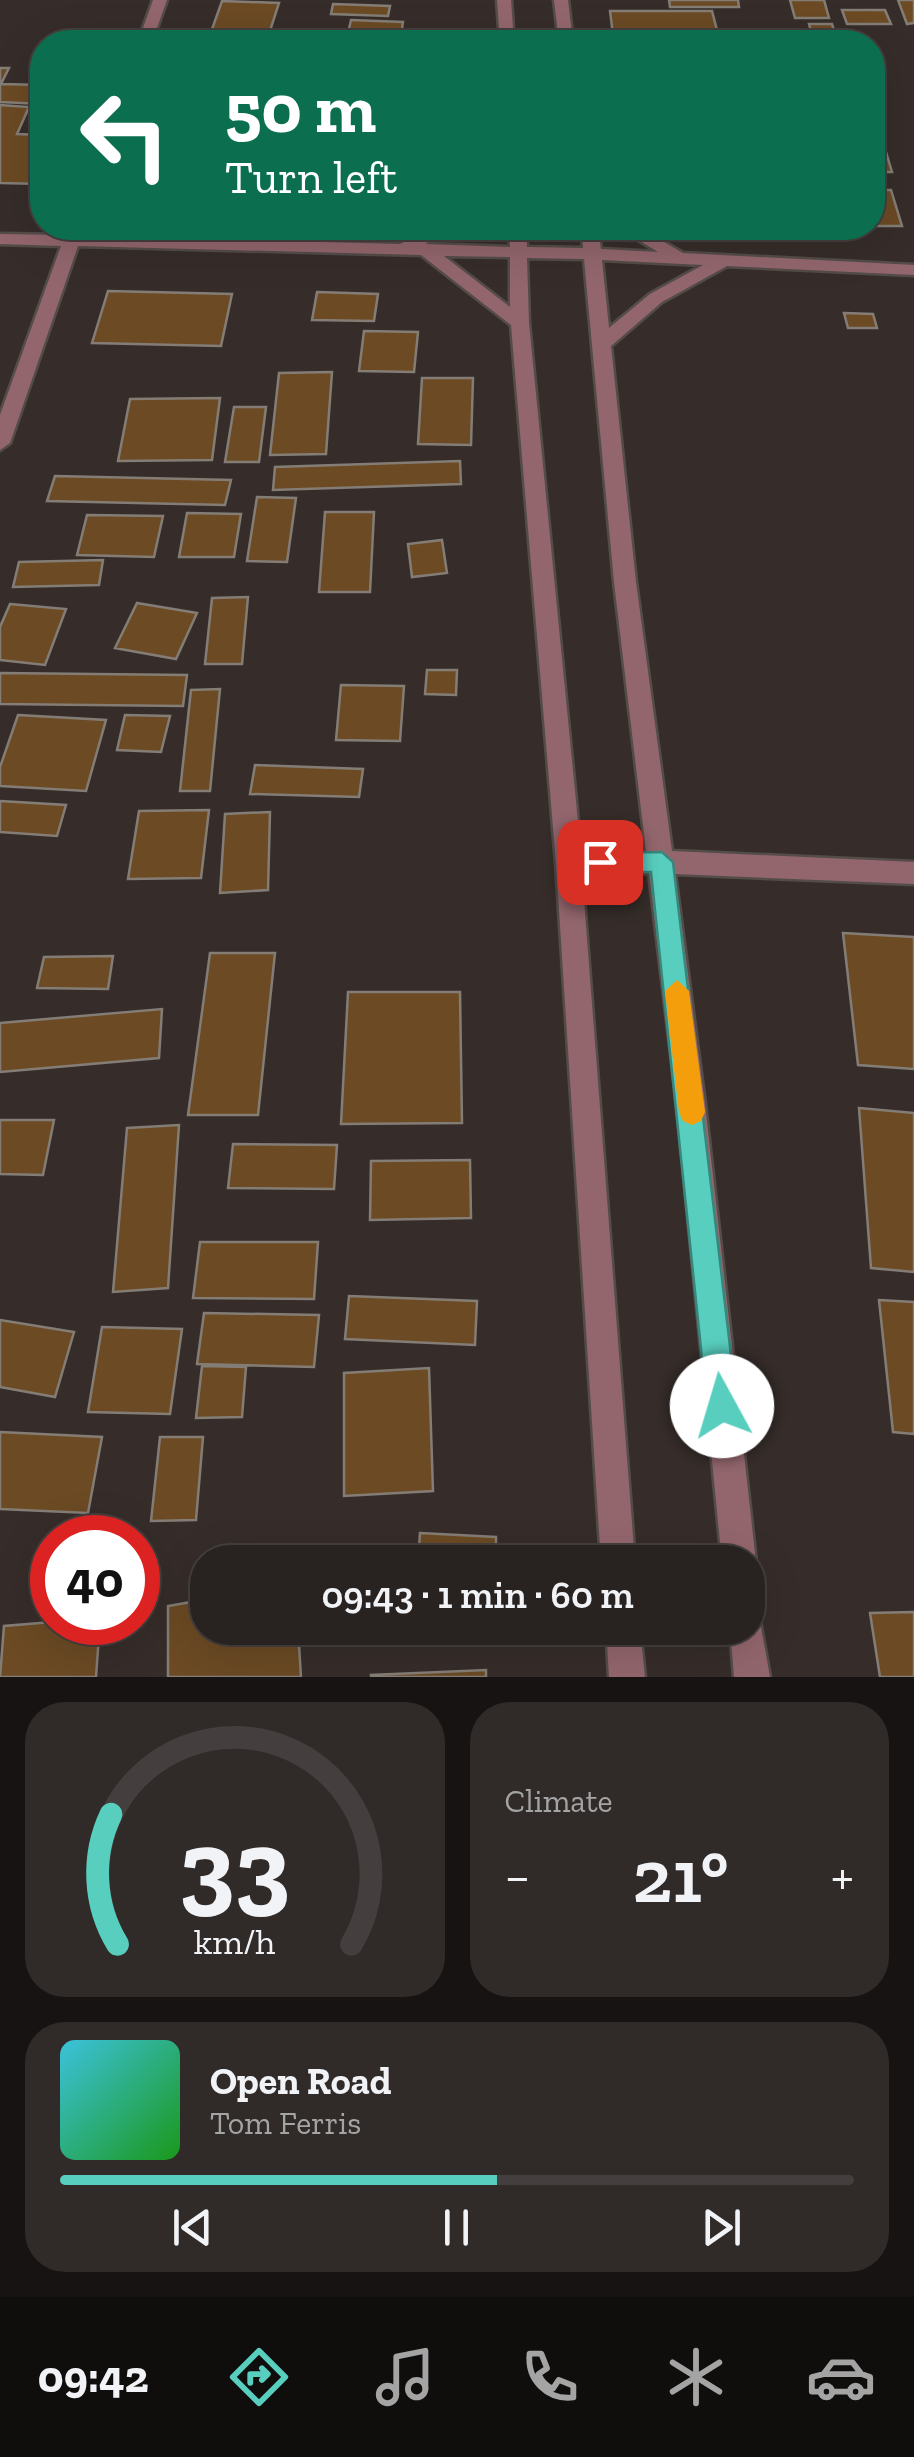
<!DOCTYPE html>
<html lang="en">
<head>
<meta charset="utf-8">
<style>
	:root { --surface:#282220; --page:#302a29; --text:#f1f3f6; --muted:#a5a4a5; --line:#443f3e; --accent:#58cebf }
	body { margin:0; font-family:"Zilla Slab",serif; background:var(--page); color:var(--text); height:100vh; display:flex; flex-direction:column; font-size:38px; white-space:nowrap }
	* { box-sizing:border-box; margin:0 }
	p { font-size:32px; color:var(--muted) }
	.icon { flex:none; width:55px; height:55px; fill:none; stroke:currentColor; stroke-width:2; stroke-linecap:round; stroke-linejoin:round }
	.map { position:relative; height:1677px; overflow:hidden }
	.side { display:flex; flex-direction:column; gap:25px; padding:25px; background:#161312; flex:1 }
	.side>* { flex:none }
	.hud { position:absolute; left:30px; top:30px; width:855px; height:210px; border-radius:40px; box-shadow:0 10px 40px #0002,0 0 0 2px var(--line); background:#0b6e4f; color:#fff; overflow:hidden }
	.speed { position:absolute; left:30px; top:1515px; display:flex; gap:20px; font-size:50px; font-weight:700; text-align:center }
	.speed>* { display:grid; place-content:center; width:130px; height:130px; border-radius:50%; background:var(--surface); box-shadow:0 10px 40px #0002,0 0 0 2px var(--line); line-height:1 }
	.speed .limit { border:15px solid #d22; background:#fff; color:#111 }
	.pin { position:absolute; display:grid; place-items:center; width:85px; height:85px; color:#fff; margin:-42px; border-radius:20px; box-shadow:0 5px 15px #0006 }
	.me { position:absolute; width:110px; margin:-55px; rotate:354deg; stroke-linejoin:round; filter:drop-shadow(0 0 8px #0008) }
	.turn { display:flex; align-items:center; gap:35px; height:210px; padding:0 30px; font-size:45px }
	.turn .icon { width:130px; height:130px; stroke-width:2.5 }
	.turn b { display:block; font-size:70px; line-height:85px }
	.big { font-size:75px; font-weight:600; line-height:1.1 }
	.side .widget { flex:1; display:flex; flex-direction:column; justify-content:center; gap:15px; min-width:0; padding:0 35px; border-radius:40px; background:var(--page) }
	.side .dial { align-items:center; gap:0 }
	.dial svg { height:260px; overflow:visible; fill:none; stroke:var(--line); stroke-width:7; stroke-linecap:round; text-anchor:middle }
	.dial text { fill:var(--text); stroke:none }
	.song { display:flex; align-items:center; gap:30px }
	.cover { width:120px; height:120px; border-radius:15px; background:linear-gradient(135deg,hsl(190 70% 55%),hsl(120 70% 35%)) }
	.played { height:10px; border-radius:5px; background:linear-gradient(90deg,var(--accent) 55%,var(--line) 55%) }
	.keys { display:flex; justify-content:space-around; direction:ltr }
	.heat { display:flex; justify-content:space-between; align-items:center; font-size:55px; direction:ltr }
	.side .tiles { flex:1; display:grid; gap:25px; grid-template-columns:1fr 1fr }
	.widget:last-child { grid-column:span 2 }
	.trip { position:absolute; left:190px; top:1545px; width:575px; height:100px; border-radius:40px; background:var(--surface); box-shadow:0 10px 40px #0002,0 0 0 2px var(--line); font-weight:600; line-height:100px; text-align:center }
	.dock { display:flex; height:160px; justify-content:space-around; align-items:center; background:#100e0d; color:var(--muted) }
	.dock .icon { width:70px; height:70px }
	.dock .selected { color:var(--accent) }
	.dock b { font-size:45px; color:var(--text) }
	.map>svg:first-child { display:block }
</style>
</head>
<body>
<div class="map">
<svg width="914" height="1677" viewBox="0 0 914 1677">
	<rect width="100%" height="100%" fill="#362d2a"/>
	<!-- building -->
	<path fill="#6b4a24" stroke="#847d75" stroke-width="2.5" d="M 669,0 L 738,0 L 739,7 L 670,7 Z
		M 790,0 L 824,0 L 829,18 L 795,18 Z
		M 898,0 L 914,0 L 914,23 L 907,24 Z
		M 222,1 L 279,3 L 269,34 L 211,32 Z
		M 333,4 L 390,6 L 388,16 L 331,14 Z
		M 842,10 L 885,10 L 891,24 L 847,24 Z
		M 610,11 L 712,11 L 718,34 L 613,35 Z
		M 351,20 L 403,22 L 400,42 L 346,42 Z
		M 809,24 L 832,24 L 838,42 L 814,42 Z
		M 0,68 L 9,68 L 1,84 L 42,85 L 42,104 L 0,102 Z
		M 0,105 L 29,107 L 17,134 L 42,135 L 42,184 L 0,183 Z
		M 872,119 L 876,119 L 892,172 L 872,172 Z
		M 872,190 L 891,190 L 902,226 L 876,226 Z
		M 108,291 L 232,294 L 221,346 L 92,343 Z
		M 317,292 L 378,294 L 374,321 L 312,320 Z
		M 844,313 L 873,314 L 877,328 L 848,328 Z
		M 364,331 L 418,332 L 414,372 L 359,371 Z
		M 332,372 L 326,454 L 270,455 L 279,373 Z
		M 422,378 L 473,378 L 471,445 L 418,444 Z
		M 220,398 L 212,460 L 118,461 L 130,399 Z
		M 234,407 L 266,407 L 259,462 L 225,462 Z
		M 460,461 L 461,484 L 273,490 L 275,467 Z
		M 55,476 L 231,480 L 225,505 L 47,501 Z
		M 257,497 L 296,498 L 287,562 L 247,561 Z
		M 325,512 L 374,512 L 370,592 L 319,592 Z
		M 187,513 L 241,514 L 234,557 L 179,557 Z
		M 87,515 L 163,516 L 154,557 L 77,555 Z
		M 442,540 L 447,573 L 412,577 L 408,544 Z
		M 103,560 L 99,585 L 13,587 L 19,562 Z
		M 248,597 L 242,664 L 205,664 L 212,598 Z
		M 137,603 L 197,613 L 176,659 L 115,648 Z
		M 10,604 L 66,609 L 45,665 L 0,660 L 0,627 Z
		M 427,670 L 457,670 L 456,695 L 425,694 Z
		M 0,673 L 187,675 L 183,706 L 0,704 Z
		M 341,685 L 404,686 L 400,741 L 336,740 Z
		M 220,689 L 210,791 L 180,791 L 191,690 Z
		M 18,715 L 106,720 L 86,791 L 0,786 L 0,767 Z
		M 125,715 L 170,716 L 161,752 L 117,750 Z
		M 255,765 L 363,769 L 359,797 L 250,794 Z
		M 0,801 L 66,805 L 57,836 L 0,832 Z
		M 209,810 L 201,878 L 128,879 L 139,811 Z
		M 270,812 L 268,890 L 220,893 L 225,814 Z
		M 843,933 L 914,937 L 914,1069 L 858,1065 Z
		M 210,953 L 275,953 L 258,1115 L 188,1115 Z
		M 113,956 L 108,989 L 37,988 L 44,957 Z
		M 348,992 L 460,992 L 462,1123 L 341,1124 Z
		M 162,1009 L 159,1058 L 0,1072 L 0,1023 Z
		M 859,1108 L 914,1113 L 914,1272 L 871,1268 Z
		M 0,1120 L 54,1120 L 43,1175 L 0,1174 Z
		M 179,1125 L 168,1288 L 113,1292 L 127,1128 Z
		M 233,1144 L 337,1145 L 334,1189 L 228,1188 Z
		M 470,1160 L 471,1218 L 370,1220 L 371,1161 Z
		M 200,1242 L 318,1242 L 314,1299 L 193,1298 Z
		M 349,1296 L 477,1301 L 475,1345 L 345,1339 Z
		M 879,1300 L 914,1302 L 914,1434 L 893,1432 Z
		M 204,1313 L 319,1315 L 314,1367 L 197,1364 Z
		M 0,1320 L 74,1332 L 55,1397 L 0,1387 Z
		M 102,1327 L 182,1329 L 170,1414 L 88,1412 Z
		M 202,1366 L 246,1367 L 242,1417 L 196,1418 Z
		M 429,1368 L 433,1491 L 344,1496 L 344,1373 Z
		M 0,1432 L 102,1437 L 88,1513 L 0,1509 Z
		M 160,1437 L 203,1437 L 196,1520 L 151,1521 Z
		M 420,1533 L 496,1537 L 496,1562 L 418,1562 Z
		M 208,1599 L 208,1628 L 298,1628 L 301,1677 L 168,1677 L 168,1606 Z
		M 914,1612 L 914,1677 L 880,1677 L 870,1613 Z
		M 52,1622 L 100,1622 L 96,1677 L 0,1677 L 4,1626 Z
		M 486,1670 L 486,1677 L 371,1677 L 371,1675 Z"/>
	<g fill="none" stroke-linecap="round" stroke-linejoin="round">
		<defs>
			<path id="minor" d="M 153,0 L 167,0 L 152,42 L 138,42 Z
				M 497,0 L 511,0 L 514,42 L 500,42 Z
				M 554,0 L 568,0 L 573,42 L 559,42 Z
				M 68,228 L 84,228 L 82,236 L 400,244 L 435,228 L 456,228 L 425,244 L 510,247 L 510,228 L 526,228 L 527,247 L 583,248 L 582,228 L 598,228 L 601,249 L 658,252 L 619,228 L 640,228 L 683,253 L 914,265 L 914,275 L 727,266 L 662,302 L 611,346 L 636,582 L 672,851 L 914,862 L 914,884 L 675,874 L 705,1104 L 756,1562 L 751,1574 L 748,1576 L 748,1562 L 722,1562 L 677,1104 L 649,873 L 582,874 L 635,1562 L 601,1562 L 556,863 L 511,325 L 421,255 L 78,246 L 10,443 L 0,450 L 0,415 L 61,246 L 0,244 L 0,234 L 65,235 ZM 444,256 L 510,257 L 510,307 ZM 527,258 L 584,259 L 614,582 L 646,851 L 581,852 L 529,323 ZM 602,260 L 703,265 L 650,294 L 609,328 Z
				M 748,1611 L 759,1616 L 770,1677 L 734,1677 L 730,1628 L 748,1628 Z
				M 606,1628 L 640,1628 L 645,1677 L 609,1677 Z"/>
		</defs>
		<!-- minor casing -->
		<use href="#minor" stroke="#544c49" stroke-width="5"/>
		<!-- minor -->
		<use href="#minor" fill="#93666d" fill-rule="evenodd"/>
	</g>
	<!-- route -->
	<path fill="#58cebf" stroke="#39867c" stroke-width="2.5" d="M 662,852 L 673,862 L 737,1406 L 732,1417 L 722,1421 L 712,1417 L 707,1406 L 651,872 L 600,872 L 588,862 L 600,853 Z"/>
	<!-- slow -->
	<path fill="#f59e0b" d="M 677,980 L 689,991 L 705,1112 L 701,1121 L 692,1125 L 683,1121 L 679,1112 L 665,991 Z"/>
</svg>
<div class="speed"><div class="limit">40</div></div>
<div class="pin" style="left:600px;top:862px;background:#d93025"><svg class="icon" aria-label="arrive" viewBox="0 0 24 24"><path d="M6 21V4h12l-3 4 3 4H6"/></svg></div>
<svg class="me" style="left:722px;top:1406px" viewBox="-20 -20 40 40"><circle r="19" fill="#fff"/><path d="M0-13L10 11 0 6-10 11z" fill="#58cebf"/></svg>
<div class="trip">09:43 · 1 min · 60 m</div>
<div class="hud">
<div class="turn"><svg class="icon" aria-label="left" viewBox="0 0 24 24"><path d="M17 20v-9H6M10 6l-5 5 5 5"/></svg><div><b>50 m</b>Turn left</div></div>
</div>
</div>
<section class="side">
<div class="tiles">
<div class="widget dial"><svg viewBox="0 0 100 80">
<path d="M14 69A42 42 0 1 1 86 69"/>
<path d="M14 69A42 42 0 0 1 12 29" stroke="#58cebf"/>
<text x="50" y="56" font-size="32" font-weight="700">33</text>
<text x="50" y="72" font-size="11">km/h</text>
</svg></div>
<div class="widget"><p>Climate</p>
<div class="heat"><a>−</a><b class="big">21°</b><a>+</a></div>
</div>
<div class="widget">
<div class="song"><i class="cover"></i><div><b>Open Road</b><p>Tom Ferris</p></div></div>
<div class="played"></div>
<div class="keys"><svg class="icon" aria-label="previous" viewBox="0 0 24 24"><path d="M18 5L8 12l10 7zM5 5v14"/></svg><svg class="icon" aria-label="pause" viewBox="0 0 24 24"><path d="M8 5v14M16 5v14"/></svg><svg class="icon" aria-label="next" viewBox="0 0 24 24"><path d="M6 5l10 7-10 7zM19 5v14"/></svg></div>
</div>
</div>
</section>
<nav class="dock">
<b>09:42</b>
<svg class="icon selected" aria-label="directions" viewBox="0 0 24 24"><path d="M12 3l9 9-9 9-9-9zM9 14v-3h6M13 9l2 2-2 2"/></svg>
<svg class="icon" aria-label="music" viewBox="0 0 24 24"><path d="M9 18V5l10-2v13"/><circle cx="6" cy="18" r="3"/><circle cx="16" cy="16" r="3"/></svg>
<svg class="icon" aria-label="phone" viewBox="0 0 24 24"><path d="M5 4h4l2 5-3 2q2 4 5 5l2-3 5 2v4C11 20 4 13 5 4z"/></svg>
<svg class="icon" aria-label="climate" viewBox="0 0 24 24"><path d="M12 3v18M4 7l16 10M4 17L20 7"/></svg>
<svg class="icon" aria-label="car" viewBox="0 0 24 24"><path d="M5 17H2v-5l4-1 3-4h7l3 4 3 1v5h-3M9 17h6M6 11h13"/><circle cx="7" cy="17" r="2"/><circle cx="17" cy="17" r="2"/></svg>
</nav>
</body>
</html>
